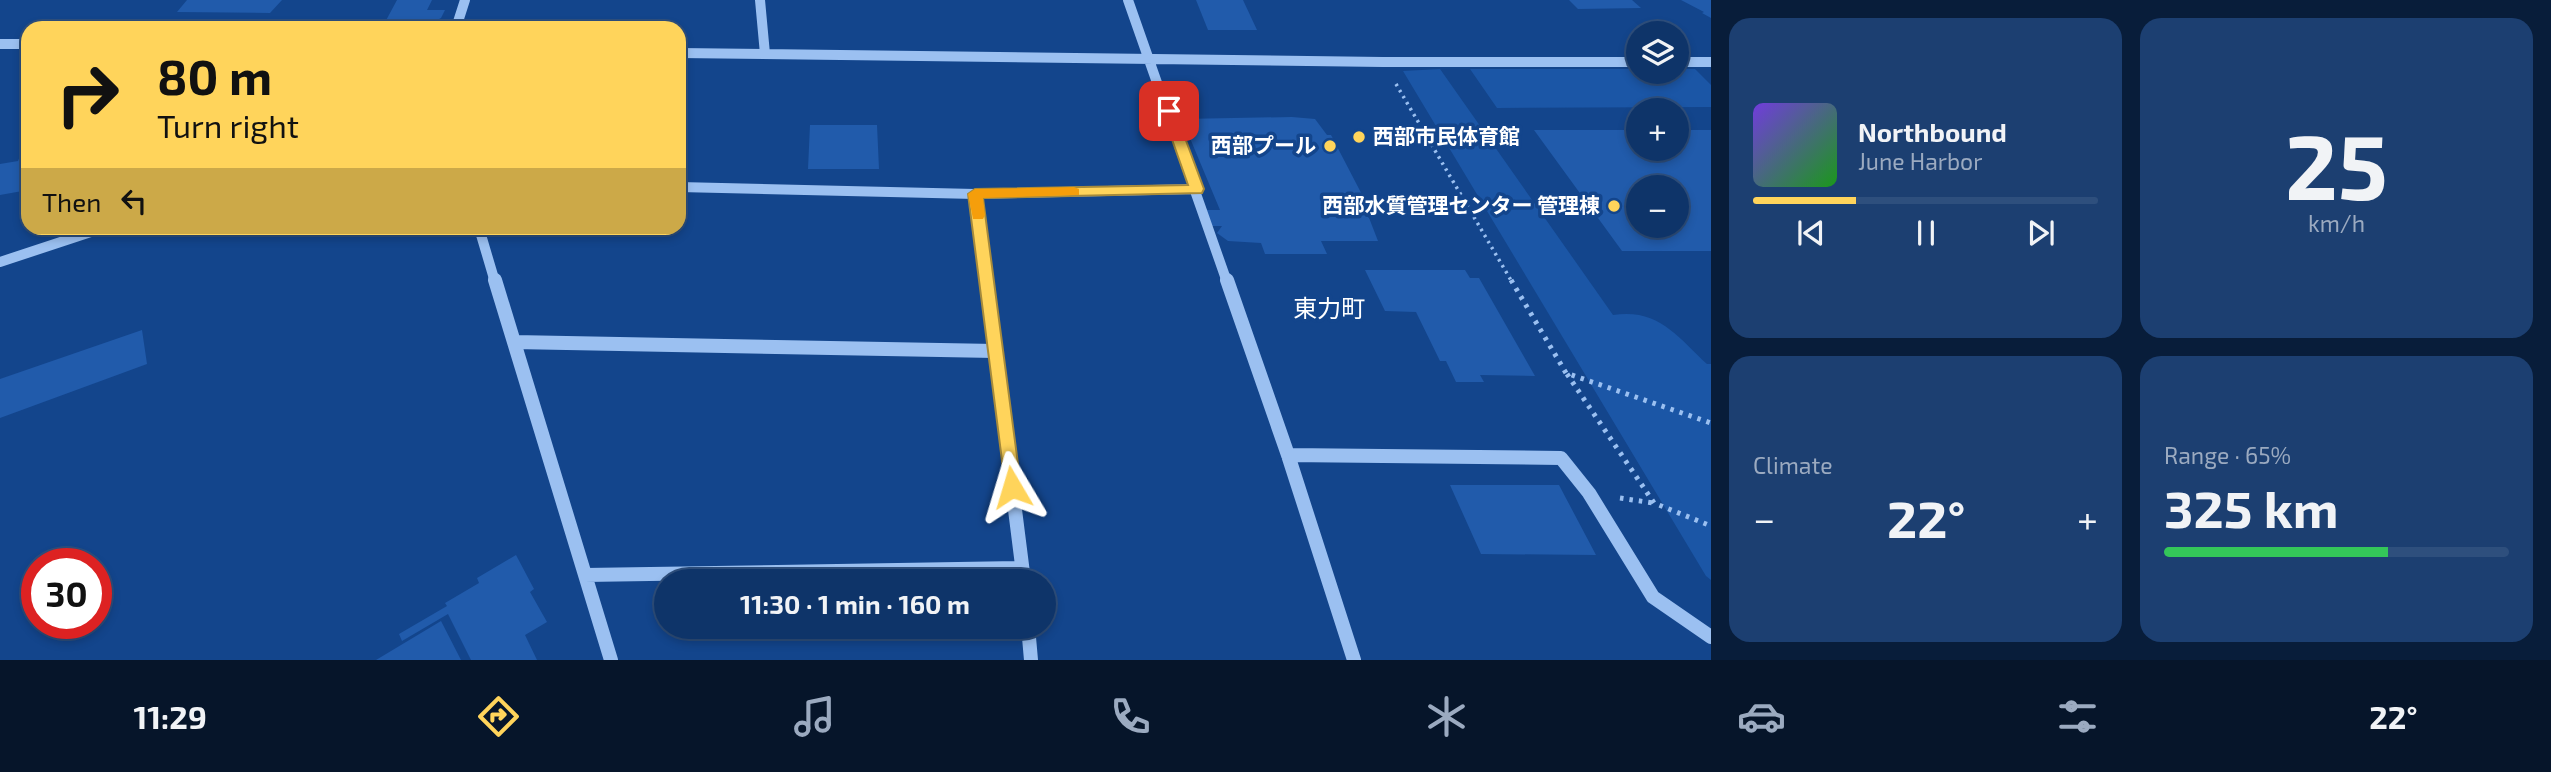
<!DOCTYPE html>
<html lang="en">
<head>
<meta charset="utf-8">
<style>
	:root { --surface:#0e3469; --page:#1c3f71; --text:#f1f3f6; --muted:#9baac0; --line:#2e4f7d; --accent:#ffd45b }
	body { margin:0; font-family:"Exo 2","Noto Sans JP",sans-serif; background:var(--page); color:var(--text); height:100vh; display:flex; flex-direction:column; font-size:26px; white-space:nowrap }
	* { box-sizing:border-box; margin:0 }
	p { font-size:23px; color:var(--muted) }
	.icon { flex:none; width:38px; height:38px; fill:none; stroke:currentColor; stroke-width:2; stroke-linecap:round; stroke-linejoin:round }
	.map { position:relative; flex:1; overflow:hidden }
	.drawer { display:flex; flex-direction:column; gap:18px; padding:18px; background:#081d3a; width:840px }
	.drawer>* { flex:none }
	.guide { position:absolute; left:21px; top:21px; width:665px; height:214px; border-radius:21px; box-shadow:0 4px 10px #0003,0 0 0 2px var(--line); background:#ffd45b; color:#111; overflow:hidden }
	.fabs { position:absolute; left:1626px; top:21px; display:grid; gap:14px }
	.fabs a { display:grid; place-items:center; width:63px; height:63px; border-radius:50%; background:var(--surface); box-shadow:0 4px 10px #0003,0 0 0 2px var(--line); font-size:35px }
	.speed { position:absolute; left:21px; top:548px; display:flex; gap:14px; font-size:35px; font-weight:700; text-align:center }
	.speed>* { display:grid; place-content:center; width:91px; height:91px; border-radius:50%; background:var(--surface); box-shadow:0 4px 10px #0003,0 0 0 2px var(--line); line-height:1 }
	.speed .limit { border:10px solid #d22; background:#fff; color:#111 }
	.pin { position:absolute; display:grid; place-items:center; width:60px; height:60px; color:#fff; margin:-30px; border-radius:14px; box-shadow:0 4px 10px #0006 }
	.me { position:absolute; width:77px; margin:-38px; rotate:353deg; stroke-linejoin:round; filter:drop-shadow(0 0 5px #0008) }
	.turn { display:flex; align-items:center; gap:24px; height:147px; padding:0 21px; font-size:32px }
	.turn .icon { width:91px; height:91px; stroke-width:2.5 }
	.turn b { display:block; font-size:49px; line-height:60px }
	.then { display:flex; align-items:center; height:66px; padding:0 21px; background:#0003; gap:14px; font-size:26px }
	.big { font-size:52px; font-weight:700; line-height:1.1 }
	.drawer .card { flex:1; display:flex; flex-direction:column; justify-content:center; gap:10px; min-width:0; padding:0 24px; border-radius:21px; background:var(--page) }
	.drawer .dial { align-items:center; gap:0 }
	.dial b { font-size:91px; line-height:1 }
	.song { display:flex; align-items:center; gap:21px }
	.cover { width:84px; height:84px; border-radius:10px; background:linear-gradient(135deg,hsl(260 70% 55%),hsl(120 70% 35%)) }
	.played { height:7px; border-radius:4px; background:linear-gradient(90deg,var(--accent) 30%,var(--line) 30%) }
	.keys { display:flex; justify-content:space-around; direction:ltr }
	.heat { display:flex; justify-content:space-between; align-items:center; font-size:38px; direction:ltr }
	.charge { height:10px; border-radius:5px; background:linear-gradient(90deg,#34c759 65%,var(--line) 0) }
	.drawer .tiles { flex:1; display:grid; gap:18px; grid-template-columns:repeat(2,1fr) }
	.trip { position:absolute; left:654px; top:569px; width:402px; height:70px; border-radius:35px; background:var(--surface); box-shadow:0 4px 10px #0003,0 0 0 2px var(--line); font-weight:700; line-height:70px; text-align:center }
	.tabs { display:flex; height:112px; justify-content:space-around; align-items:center; background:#06152a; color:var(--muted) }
	.tabs .icon { width:49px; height:49px }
	.tabs .selected { color:var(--accent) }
	.tabs b { font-size:32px; color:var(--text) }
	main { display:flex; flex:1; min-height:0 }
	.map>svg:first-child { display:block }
</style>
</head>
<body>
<main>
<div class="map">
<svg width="1711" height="660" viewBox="0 0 1711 660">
	<rect width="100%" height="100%" fill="#13458c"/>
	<!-- green -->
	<path fill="#1b56a6" d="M 1440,69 L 1613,315 C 1658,308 1677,336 1707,364 L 1711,364 L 1711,580 L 1706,576 L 1403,71 Z
		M 1470,69 L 1638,69 L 1638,72 L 1676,72 L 1677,69 L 1695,69 L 1711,85 L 1711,107 L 1497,108 Z"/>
	<!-- building -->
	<path fill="#215bab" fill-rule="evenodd" d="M 187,0 L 282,0 L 270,13 L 177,12 Z
		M 397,0 L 432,0 L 427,10 L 445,10 L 441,18 L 426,26 L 383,26 Z
		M 1196,0 L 1243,0 L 1257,30 L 1208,30 Z
		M 1569,0 L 1632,0 L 1641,8 L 1578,9 Z
		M 1681,0 L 1711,0 L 1711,18 L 1702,13 L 1704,12 Z
		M 1292,117 L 1315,119 L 1327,135 L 1331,135 L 1370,210 L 1366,210 L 1378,241 L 1321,241 L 1327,254 L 1265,254 L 1261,243 L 1228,241 L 1217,233 L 1222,226 L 1209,226 L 1203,210 L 1220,210 L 1182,119 Z
		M 810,125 L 877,125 L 879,169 L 808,169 Z
		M 1534,130 L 1638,130 L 1638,149 L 1676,149 L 1676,130 L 1711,130 L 1711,251 L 1622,251 ZM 1638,187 L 1676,187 L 1676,226 L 1638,226 Z
		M 28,155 L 28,190 L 0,195 L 0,164 L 18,161 L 20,156 Z
		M 1365,270 L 1465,270 L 1470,278 L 1479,278 L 1535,376 L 1480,375 L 1484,382 L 1456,382 L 1446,361 L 1440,361 L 1416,312 L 1385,311 Z
		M 142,330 L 147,364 L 0,418 L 0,379 Z
		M 1450,485 L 1559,485 L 1596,555 L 1481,554 Z
		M 516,555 L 534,589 L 530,592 L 547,622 L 525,635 L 537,660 L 471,660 L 448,614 L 402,641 L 399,634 L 447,606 L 445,603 L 479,583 L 477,578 Z
		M 441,621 L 461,660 L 376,660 Z"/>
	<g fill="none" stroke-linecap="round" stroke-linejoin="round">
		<!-- path-far1 -->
		<path stroke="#9bc0f1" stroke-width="3.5" stroke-dasharray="2.5 4.5" stroke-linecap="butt" d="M 1396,84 L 1512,282"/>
		<!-- path -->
		<path stroke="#9bc0f1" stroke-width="5" stroke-dasharray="3.5 6" stroke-linecap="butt" d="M 1511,280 L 1566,373 L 1711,423
			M 1567,374 L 1654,503 L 1711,526
			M 1620,498 L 1653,503"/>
		<!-- minor-far1 -->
		<path stroke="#9bc0f1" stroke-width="10" d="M 760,0 L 765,54
			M 1128,0 L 1227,282
			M 456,28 L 465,0
			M 0,44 L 28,44
			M 679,53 L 1383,62 L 1638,62
			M 1676,62 L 1711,62
			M 679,187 L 975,194 L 1197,189
			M 975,194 L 986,282
			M 479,228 L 495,282
			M 0,262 L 103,228"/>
		<!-- minor -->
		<path stroke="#9bc0f1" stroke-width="14" d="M 495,280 L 611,660
			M 986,280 L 1024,581
			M 1227,280 L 1288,455 L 1354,660
			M 514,342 L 995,351
			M 1288,455 L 1561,458 L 1589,493 L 1653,597 L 1711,637
			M 585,575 L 1022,568
			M 1028,626 L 1031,660"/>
	</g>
	<!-- route -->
	<path fill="#ffd45b" stroke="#a68a3b" stroke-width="2" d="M 1169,107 L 1175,111 L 1204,189 L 1202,193 L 983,198 L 1021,487 L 1019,492 L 1012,495 L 1006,492 L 968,194 L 975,189 L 1188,185 L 1162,111 Z"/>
	<!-- slow -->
	<path fill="#f59e0b" d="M 1074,187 L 1079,189 L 1079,195 L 983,198 L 985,215 L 983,219 L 973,219 L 968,194 L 975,189 Z"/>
	<!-- markers -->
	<g fill="#ffd45b" stroke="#13458c" stroke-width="2.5">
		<circle cx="1359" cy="137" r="7"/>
		<circle cx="1330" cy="146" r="7"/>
		<circle cx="1614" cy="206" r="7"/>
	</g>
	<g text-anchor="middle" stroke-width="7" stroke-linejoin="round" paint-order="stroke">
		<!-- poi labels -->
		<g font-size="21" font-weight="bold" fill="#fff" stroke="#13458c" text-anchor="end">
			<text x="1373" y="144" text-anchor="start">西部市民体育館</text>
			<text x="1316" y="153">西部プール</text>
			<text x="1600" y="213">西部水質管理センター 管理棟</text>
		</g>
		<!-- quarter labels -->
		<g font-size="24" fill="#fff" stroke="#13458c">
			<text x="1329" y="317">東力町</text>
		</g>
	</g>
</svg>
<div class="fabs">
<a><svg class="icon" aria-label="layers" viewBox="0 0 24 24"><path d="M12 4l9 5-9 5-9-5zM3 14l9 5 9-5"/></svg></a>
<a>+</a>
<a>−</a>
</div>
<div class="speed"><div class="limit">30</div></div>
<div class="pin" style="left:1169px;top:111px;background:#d93025"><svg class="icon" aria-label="arrive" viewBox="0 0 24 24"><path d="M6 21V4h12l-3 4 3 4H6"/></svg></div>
<svg class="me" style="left:1012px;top:487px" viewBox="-20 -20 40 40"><path d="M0-17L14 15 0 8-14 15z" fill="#ffd45b" stroke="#fff" stroke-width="4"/></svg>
<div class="trip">11:30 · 1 min · 160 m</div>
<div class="guide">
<div class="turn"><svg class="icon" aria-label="right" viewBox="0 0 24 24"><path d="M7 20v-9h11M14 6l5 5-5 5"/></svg><div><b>80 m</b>Turn right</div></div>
<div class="then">Then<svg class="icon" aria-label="left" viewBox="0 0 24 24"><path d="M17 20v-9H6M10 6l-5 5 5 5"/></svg></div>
</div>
</div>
<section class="drawer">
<div class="tiles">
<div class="card">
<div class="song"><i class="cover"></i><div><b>Northbound</b><p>June Harbor</p></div></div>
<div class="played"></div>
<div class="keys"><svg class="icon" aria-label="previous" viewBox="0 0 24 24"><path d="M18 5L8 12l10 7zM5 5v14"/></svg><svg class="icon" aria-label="pause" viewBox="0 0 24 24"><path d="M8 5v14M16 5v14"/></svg><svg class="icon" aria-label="next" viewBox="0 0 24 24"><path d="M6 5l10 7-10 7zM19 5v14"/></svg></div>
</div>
<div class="card dial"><b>25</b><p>km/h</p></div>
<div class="card"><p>Climate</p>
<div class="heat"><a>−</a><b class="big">22°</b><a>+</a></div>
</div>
<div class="card"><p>Range · 65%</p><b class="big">325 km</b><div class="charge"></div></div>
</div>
</section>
</main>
<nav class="tabs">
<b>11:29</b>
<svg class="icon selected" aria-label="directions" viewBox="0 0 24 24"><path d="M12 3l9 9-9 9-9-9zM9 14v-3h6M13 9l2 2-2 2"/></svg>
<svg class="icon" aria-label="music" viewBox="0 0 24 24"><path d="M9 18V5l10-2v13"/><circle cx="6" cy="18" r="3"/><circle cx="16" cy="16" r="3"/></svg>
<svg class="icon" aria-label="phone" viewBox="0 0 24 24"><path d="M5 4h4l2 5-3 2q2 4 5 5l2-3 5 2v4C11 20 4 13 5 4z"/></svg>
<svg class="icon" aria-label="climate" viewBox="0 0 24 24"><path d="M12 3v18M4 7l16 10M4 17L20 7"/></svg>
<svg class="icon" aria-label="car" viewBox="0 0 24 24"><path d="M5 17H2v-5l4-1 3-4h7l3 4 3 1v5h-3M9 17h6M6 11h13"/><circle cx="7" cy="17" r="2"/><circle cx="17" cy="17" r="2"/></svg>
<svg class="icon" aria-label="filters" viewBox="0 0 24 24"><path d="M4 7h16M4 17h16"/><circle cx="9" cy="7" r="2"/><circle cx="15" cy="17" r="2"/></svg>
<b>22°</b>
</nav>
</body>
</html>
